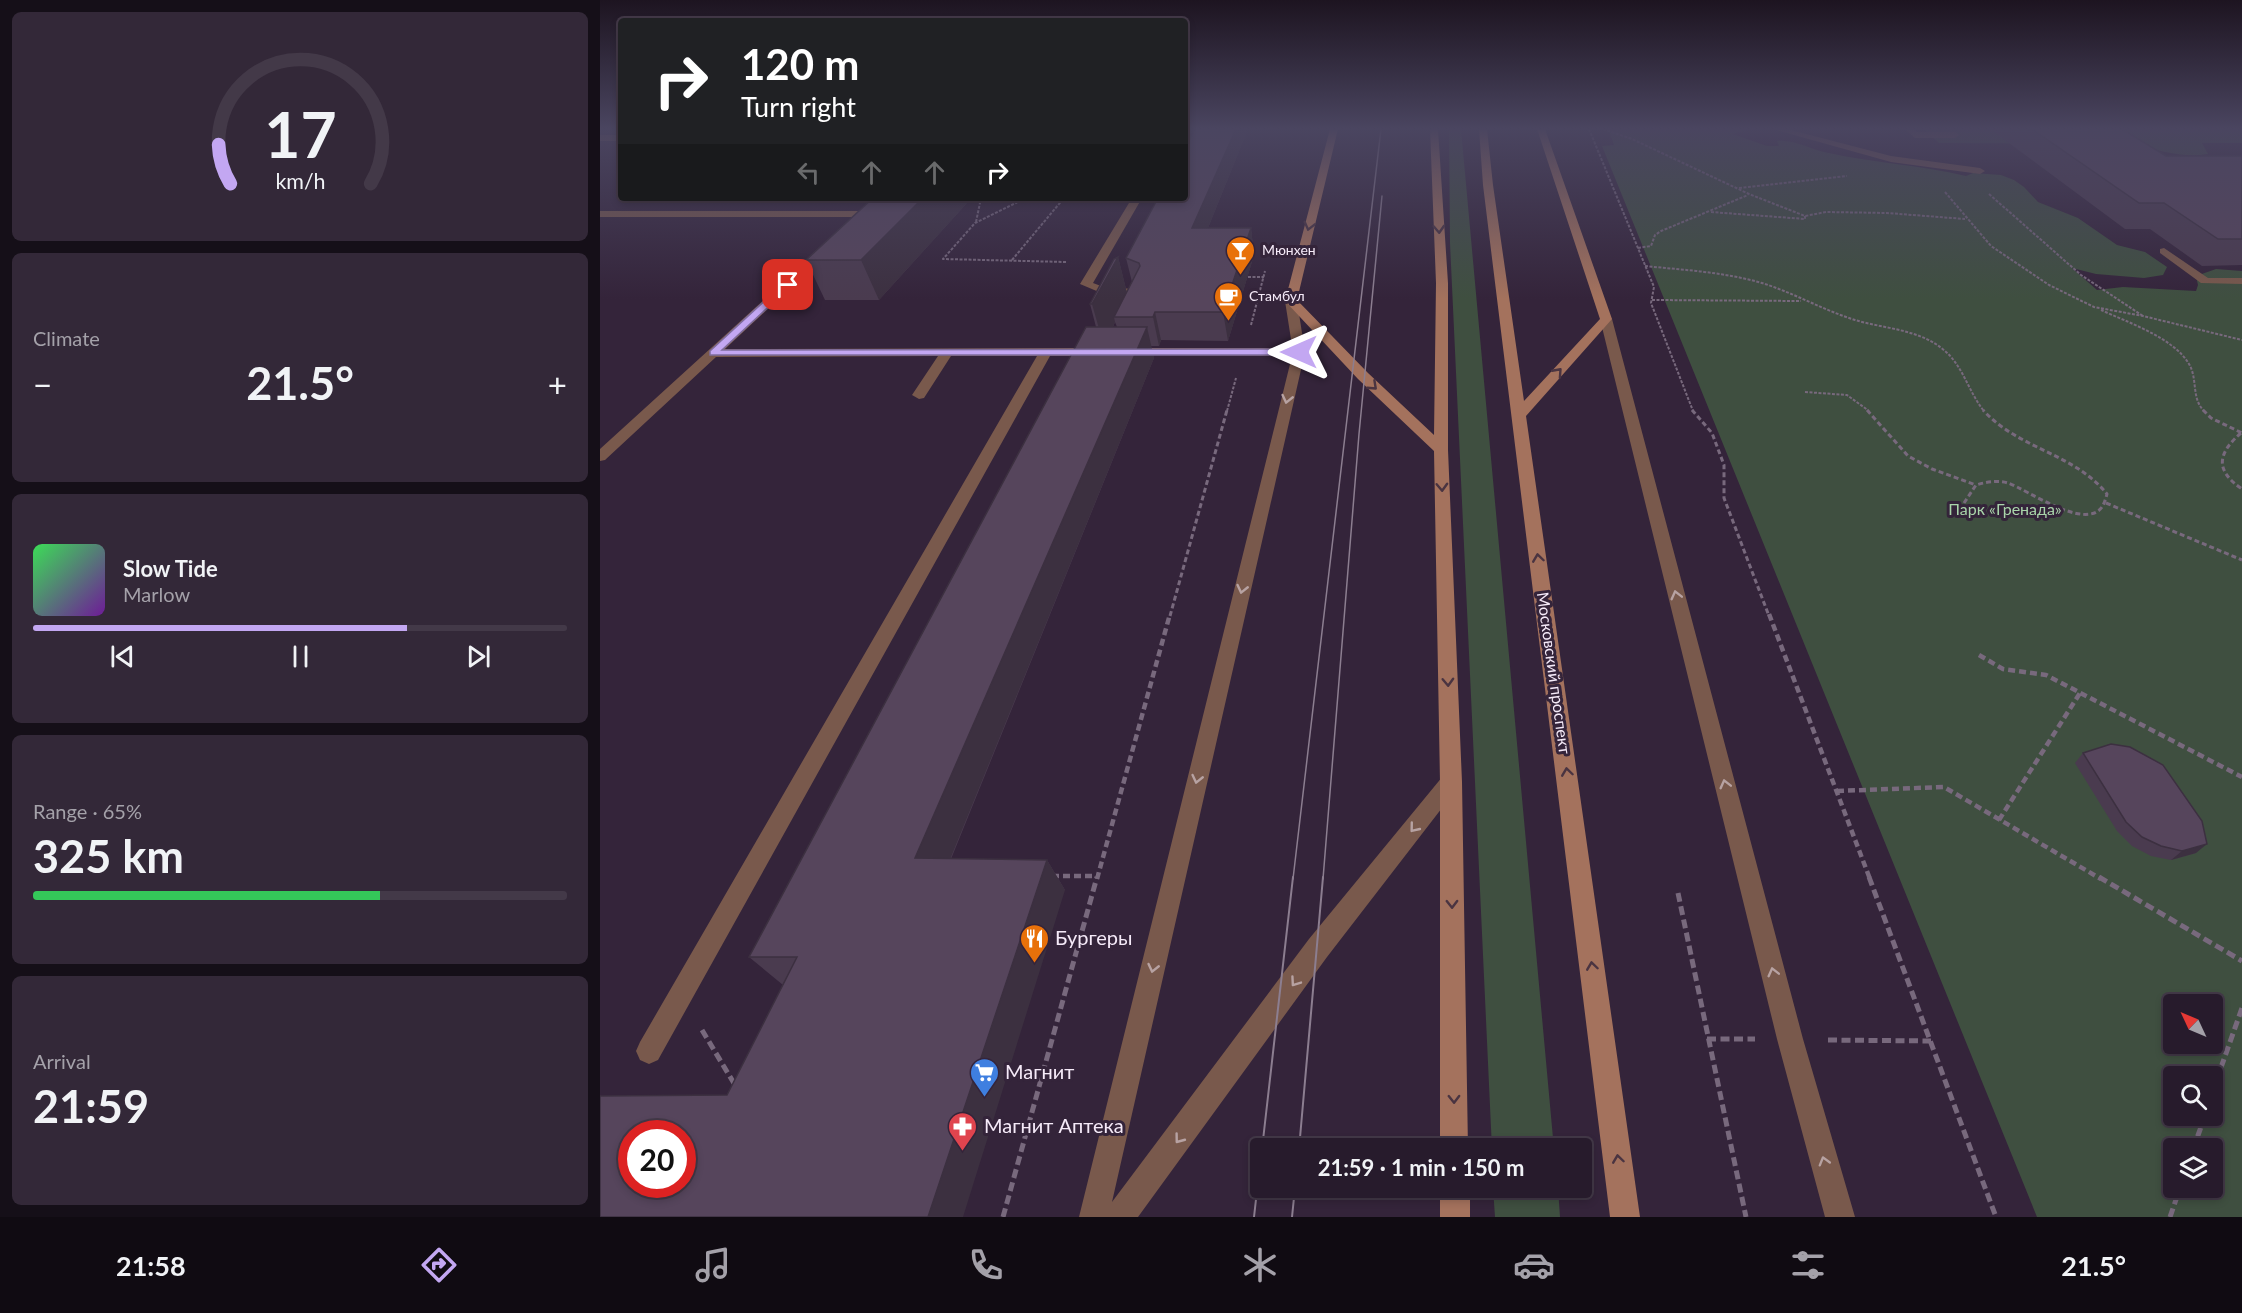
<!DOCTYPE html>
<html lang="en">
<head>
<meta charset="utf-8">
<style>
	:root { --surface:#271b2c; --page:#332838; --text:#f1f3f6; --muted:#a4a1a9; --line:#433948; --accent:#c3a7f2 }
	body { margin:0; font-family:Lato,sans-serif; background:var(--page); color:var(--text); height:100vh; display:flex; flex-direction:column; font-size:22px; white-space:nowrap }
	* { box-sizing:border-box; margin:0 }
	p { font-size:20px; color:var(--muted) }
	.icon { flex:none; width:33px; height:33px; fill:none; stroke:currentColor; stroke-width:2; stroke-linecap:round; stroke-linejoin:round }
	.map { position:relative; flex:1; overflow:hidden }
	.side { display:flex; flex-direction:column; gap:12px; padding:12px; background:#150f18; width:600px }
	.side>* { flex:none }
	.banner { position:absolute; left:18px; top:18px; width:570px; height:183px; border-radius:6px; box-shadow:0 3px 9px #0003,0 0 0 2px var(--line); background:#202124; color:#fff; overflow:hidden }
	.needle { width:39px; rotate:314deg }
	.buttons { position:absolute; left:1563px; top:994px; display:grid; gap:12px }
	.buttons a { display:grid; place-items:center; width:60px; height:60px; border-radius:6px; background:var(--surface); box-shadow:0 3px 9px #0003,0 0 0 2px var(--line); font-size:30px }
	.speed { position:absolute; left:18px; top:1120px; display:flex; gap:12px; font-size:30px; font-weight:700; text-align:center }
	.speed>* { display:grid; place-content:center; width:78px; height:78px; border-radius:50%; background:var(--surface); box-shadow:0 3px 9px #0003,0 0 0 2px var(--line); line-height:1 }
	.speed .limit { border:9px solid #d22; background:#fff; color:#111 }
	.pin { position:absolute; display:grid; place-items:center; width:51px; height:51px; color:#fff; margin:-26px; border-radius:12px; box-shadow:0 3px 9px #0006 }
	.me { position:absolute; width:66px; margin:-33px; rotate:270deg; stroke-linejoin:round; filter:drop-shadow(0 0 4px #0008) }
	.turn { display:flex; align-items:center; gap:21px; height:126px; padding:0 24px; font-size:27px }
	.turn .icon { width:78px; height:78px; stroke-width:2.5 }
	.turn b { display:block; font-size:42px; line-height:51px }
	.lanes { display:flex; align-items:center; height:57px; padding:0 24px; background:#0003; justify-content:center; gap:30px; direction:ltr }
	.lanes .off { opacity:.35 }
	.big { font-size:45px; font-weight:700; line-height:1.1 }
	.side .widget { flex:1; display:flex; flex-direction:column; justify-content:center; gap:9px; min-width:0; padding:0 21px; border-radius:9px; background:var(--page) }
	.side .dial { align-items:center; gap:0 }
	.dial svg { height:156px; overflow:visible; fill:none; stroke:var(--line); stroke-width:7; stroke-linecap:round; text-anchor:middle }
	.dial text { fill:var(--text); stroke:none }
	.song { display:flex; align-items:center; gap:18px }
	.cover { width:72px; height:72px; border-radius:9px; background:linear-gradient(135deg,hsl(130 70% 55%),hsl(280 70% 35%)) }
	.played { height:6px; border-radius:3px; background:linear-gradient(90deg,var(--accent) 70%,var(--line) 70%) }
	.keys { display:flex; justify-content:space-around; direction:ltr }
	.heat { display:flex; justify-content:space-between; align-items:center; font-size:33px; direction:ltr }
	.charge { height:9px; border-radius:4px; background:linear-gradient(90deg,#34c759 65%,var(--line) 0) }
	.trip { position:absolute; left:650px; top:1138px; width:342px; height:60px; border-radius:6px; background:var(--surface); box-shadow:0 3px 9px #0003,0 0 0 2px var(--line); font-weight:700; line-height:60px; text-align:center }
	.menu { display:flex; height:96px; justify-content:space-around; align-items:center; background:#100b12; color:var(--muted) }
	.menu .icon { width:42px; height:42px }
	.menu .selected { color:var(--accent) }
	.menu b { font-size:27px; color:var(--text) }
	main { display:flex; flex:1; min-height:0 }
	.map>svg:first-child { display:block }
</style>
</head>
<body>
<main>
<section class="side">
<div class="widget dial"><svg viewBox="0 0 100 80">
<path d="M14 69A42 42 0 1 1 86 69"/>
<path d="M14 69A42 42 0 0 1 8 49" stroke="#c3a7f2"/>
<text x="50" y="56" font-size="32" font-weight="700">17</text>
<text x="50" y="72" font-size="11">km/h</text>
</svg></div>
<div class="widget"><p>Climate</p>
<div class="heat"><a>−</a><b class="big">21.5°</b><a>+</a></div>
</div>
<div class="widget">
<div class="song"><i class="cover"></i><div><b>Slow Tide</b><p>Marlow</p></div></div>
<div class="played"></div>
<div class="keys"><svg class="icon" aria-label="previous" viewBox="0 0 24 24"><path d="M18 5L8 12l10 7zM5 5v14"/></svg><svg class="icon" aria-label="pause" viewBox="0 0 24 24"><path d="M8 5v14M16 5v14"/></svg><svg class="icon" aria-label="next" viewBox="0 0 24 24"><path d="M6 5l10 7-10 7zM19 5v14"/></svg></div>
</div>
<div class="widget"><p>Range · 65%</p><b class="big">325 km</b><div class="charge"></div></div>
<div class="widget"><p>Arrival</p><b class="big">21:59</b></div>
</section>
<div class="map">
<svg width="1642" height="1217" viewBox="0 0 1642 1217">
	<rect width="100%" height="100%" fill="#34243a"/>
	<!-- green -->
	<path fill="#3f4f40" fill-rule="evenodd" d="M 849,129 L 861,129 L 954,1149 L 892,1149 L 850,243 Z
		M 1008,129 L 1150,129 L 1133,134 L 1167,146 L 1179,146 L 1177,141 C 1195,139 1211,150 1229,153 C 1274,163 1321,165 1366,176 L 1373,173 L 1401,175 L 1414,180 L 1424,187 L 1438,202 L 1478,218 L 1517,245 L 1545,252 L 1567,267 L 1563,275 L 1544,278 L 1496,274 L 1472,268 L 1497,290 L 1523,287 L 1596,291 L 1598,285 L 1596,276 L 1616,269 L 1642,271 L 1642,1217 L 1437,1217 L 1002,146 L 1014,145 ZM 1574,1005 L 1612,1005 L 1612,1044 L 1574,1044 ZM 1574,1077 L 1612,1077 L 1612,1116 L 1574,1116 ZM 1574,1149 L 1612,1149 L 1612,1188 L 1574,1188 Z
		M 1324,129 L 1642,130 L 1642,143 L 1602,143 L 1608,154 C 1582,158 1560,151 1535,144 L 1339,143 Z
		M 893,1188 L 958,1188 L 960,1217 L 895,1217 Z"/>
	<g fill="none" stroke-linecap="round" stroke-linejoin="round">
		<!-- path-far3 -->
		<path stroke="#78697d" stroke-width="2" stroke-dasharray="3 1.5" stroke-linecap="butt" d="M 989,129 L 1054,287 L 1051,303 L 1093,411
			M 1003,129 L 1032,139 L 1149,194 L 1205,216 L 1226,212 L 1287,213 L 1365,219
			M 1139,188 L 1247,176
			M 1345,192 L 1391,246 L 1449,285 L 1494,307 L 1543,316 L 1642,340
			M 1389,194 L 1481,275 L 1543,316
			M 426,198 L 375,223 L 343,259 L 466,262
			M 447,198 L 464,198
			M 1111,212 L 1205,219 L 1205,216
			M 376,222 L 381,198
			M 1038,248 L 1051,246 L 1055,235 L 1061,231 L 1148,195
			M 412,260 L 464,198
			M 1045,266 C 1084,270 1124,272 1162,283 C 1194,293 1223,310 1255,320 C 1285,329 1320,329 1345,351 C 1363,366 1369,393 1384,411
			M 648,277 L 664,277
			M 1052,300 L 1201,301
			M 1501,310 C 1527,322 1574,338 1589,364 C 1598,379 1591,398 1604,411
			M 651,325 L 665,271
			M 1205,392 L 1247,395 L 1269,411
			M 627,411 L 636,378"/>
		<!-- path-far2 -->
		<path stroke="#78697d" stroke-width="3" stroke-dasharray="5 3" stroke-linecap="butt" d="M 1092,410 L 1112,433 L 1124,465 L 1124,498 L 1169,616
			M 1267,410 L 1308,456 L 1332,469 L 1376,485
			M 1603,410 L 1611,418 L 1642,433
			M 1641,433 C 1618,453 1614,470 1642,489
			M 1364,503 L 1376,485 C 1386,482 1398,480 1408,483 C 1428,490 1485,531 1502,507 C 1504,504 1506,498 1507,494 C 1474,453 1418,449 1383,410
			M 1506,503 L 1642,560
			M 570,616 L 627,410"/>
		<!-- path-far1 -->
		<path stroke="#78697d" stroke-width="4.5" stroke-dasharray="7 4" stroke-linecap="butt" d="M 1169,614 L 1270,879
			M 1379,655 L 1403,669 L 1446,675 L 1642,777
			M 1237,791 L 1344,787 L 1501,879
			M 1399,820 L 1480,693
			M 452,876 L 498,876
			M 497,879 L 570,614"/>
		<!-- path -->
		<path stroke="#78697d" stroke-width="5" stroke-dasharray="9 4.5" stroke-linecap="butt" d="M 1269,877 L 1396,1217
			M 1499,877 L 1642,961
			M 1078,893 L 1146,1217
			M 102,1030 L 135,1085
			M 1107,1039 L 1155,1039
			M 1228,1040 L 1331,1041
			M 1612,1093 L 1642,1008
			M 1593,1149 L 1605,1116
			M 403,1217 L 497,877
			M 1570,1217 L 1580,1188"/>
		<!-- lane -->
		<path fill="#79594c" fill-rule="evenodd" d="M 1173,129 L 1187,129 L 1291,156 L 1380,168 L 1385,171 L 1380,174 L 1291,162 Z
			M 1305,129 L 1314,129 L 1317,132 L 1355,132 L 1359,135 L 1355,138 L 1315,138 Z
			M 0,135 L 21,135 L 21,141 L 0,141 Z
			M 532,198 L 542,198 L 493,283 L 501,286 L 542,290 L 544,292 L 536,308 L 532,309 L 526,305 L 531,295 L 499,292 L 480,284 Z
			M 0,211 L 265,211 L 270,214 L 265,217 L 0,217 Z
			M 227,245 L 232,248 L 231,250 L 125,349 L 496,348 L 502,352 L 496,356 L 450,356 L 58,1060 L 49,1064 L 40,1060 L 36,1051 L 40,1042 L 437,356 L 351,356 L 324,398 L 319,399 L 312,395 L 338,356 L 116,357 L 5,460 L 0,461 L 0,449 L 223,246 Z
			M 1564,248 L 1608,278 L 1642,278 L 1642,284 L 1601,283 L 1560,253 L 1560,249 Z
			M 529,348 L 699,348 L 705,352 L 699,356 L 524,355 L 523,352 Z"/>
		<!-- street -->
		<path fill="#79594c" fill-rule="evenodd" d="M 691,297 L 697,301 L 705,352 L 512,1202 L 709,939 L 843,776 L 851,773 L 859,776 L 862,782 L 727,957 L 538,1217 L 479,1217 L 693,352 L 685,301 Z
			M 1006,315 L 1012,319 L 1203,1039 L 1255,1217 L 1225,1217 L 1177,1039 L 1000,319 Z"/>
		<!-- secondary -->
		<path fill="#a4725d" fill-rule="evenodd" d="M 730,129 L 738,129 L 697,300 L 768,373 L 834,435 L 836,283 L 830,129 L 838,129 L 848,283 L 848,450 L 862,782 L 868,1149 L 840,1149 L 840,782 L 834,451 L 758,379 L 685,301 Z
			M 879,129 L 887,129 L 893,185 L 924,401 L 1000,319 L 937,129 L 945,129 L 1012,319 L 926,416 L 1040,1217 L 1010,1217 L 883,185 Z
			M 840,1188 L 870,1188 L 870,1217 L 840,1217 Z"/>
		<!-- tram-far1 -->
		<path stroke="#8c7e90" stroke-width="1.5" d="M 693,879 L 781,129
			M 723,879 L 759,434 L 782,196"/>
		<!-- tram -->
		<path stroke="#8c7e90" stroke-width="2" d="M 662,1149 L 693,877
			M 699,1149 L 723,877
			M 654,1217 L 660,1164
			M 692,1217 L 695,1188"/>
	</g>
	<!-- wall -->
	<path fill="#4a3b4f" fill-rule="evenodd" d="M 648,129 L 608,228 L 651,228 L 654,255 L 628,341 L 561,340 L 559,346 L 551,346 L 554,358 L 351,859 L 447,860 L 465,890 L 127,1095 L 183,985 L 149,957 L 496,327 L 490,304 L 518,257 L 527,293 L 532,282 L 526,258 ZM 515,322 L 517,327 L 513,327 Z
		M 1390,129 L 1522,129 L 1566,156 L 1642,156 L 1642,265 L 1602,266 L 1550,229 L 1525,229 Z
		M 367,203 L 279,300 L 225,300 L 206,260 Z
		M 1483,753 L 1596,853 L 1571,860 L 1551,856 L 1532,846 L 1517,831 L 1475,763 Z"/>
	<!-- shaded-wall -->
	<path fill="#3c3040" d="M 636,129 L 648,129 L 597,255 L 592,228 Z
		M 323,198 L 365,198 L 367,203 L 279,300 L 261,260 Z
		M 651,228 L 654,255 L 628,341 L 623,312 Z
		M 518,257 L 528,297 L 514,317 L 515,322 L 504,346 L 492,304 Z
		M 555,312 L 561,340 L 559,346 L 553,317 Z
		M 547,327 L 554,358 L 338,889 L 315,858 Z
		M 1607,844 L 1596,853 L 1571,860 L 1582,851 Z
		M 447,860 L 465,890 L 363,1217 L 328,1217 Z"/>
	<!-- building -->
	<path fill="#56455c" stroke="#3c3040" stroke-width="1.5" fill-rule="evenodd" d="M 595,129 L 636,129 L 592,228 L 651,228 L 623,312 L 555,312 L 553,317 L 514,317 L 540,266 L 539,263 L 526,258 L 558,198 L 585,198 L 585,148 Z
		M 1432,129 L 1522,129 L 1566,156 L 1642,156 L 1642,239 L 1618,239 L 1564,203 L 1539,203 Z
		M 273,198 L 323,198 L 261,260 L 206,260 Z
		M 518,257 L 492,304 L 490,304 L 514,259 Z
		M 486,327 L 547,327 L 315,858 L 447,860 L 328,1217 L 0,1217 L 0,1096 L 127,1095 L 197,957 L 149,957 ZM 32,1134 L 82,1134 L 82,1185 L 32,1185 Z
		M 1511,744 L 1530,747 L 1563,765 L 1602,821 L 1607,844 L 1582,851 L 1561,846 L 1542,837 L 1526,822 L 1483,753 Z"/>
	<!-- one-way arrows -->
	<defs><path id="oneway-chevron" d="M-2-3.5L2.5 0L-2 3.5" fill="none" stroke-width="1.6" stroke-linecap="round" stroke-linejoin="round" transform="scale(1.5)"/></defs>
	<g stroke="#4a3441">
		<use href="#oneway-chevron" transform="translate(709 226) rotate(104)"/>
		<use href="#oneway-chevron" transform="translate(839 229) rotate(87)"/>
		<use href="#oneway-chevron" transform="translate(958 372) rotate(-48)"/>
		<use href="#oneway-chevron" transform="translate(773 386) rotate(43)"/>
		<use href="#oneway-chevron" transform="translate(842 487) rotate(88)"/>
		<use href="#oneway-chevron" transform="translate(938 558) rotate(-98)"/>
		<use href="#oneway-chevron" transform="translate(848 682) rotate(88)"/>
		<use href="#oneway-chevron" transform="translate(967 772) rotate(-98)"/>
		<use href="#oneway-chevron" transform="translate(852 904) rotate(89)"/>
		<use href="#oneway-chevron" transform="translate(992 966) rotate(-98)"/>
		<use href="#oneway-chevron" transform="translate(854 1099) rotate(89)"/>
		<use href="#oneway-chevron" transform="translate(1018 1159) rotate(-98)"/>
	</g>
	<g stroke="#b7a2a2">
		<use href="#oneway-chevron" transform="translate(687 399) rotate(103)"/>
		<use href="#oneway-chevron" transform="translate(642 589) rotate(103)"/>
		<use href="#oneway-chevron" transform="translate(1076 595) rotate(-104)"/>
		<use href="#oneway-chevron" transform="translate(597 779) rotate(103)"/>
		<use href="#oneway-chevron" transform="translate(1125 784) rotate(-104)"/>
		<use href="#oneway-chevron" transform="translate(814 828) rotate(129)"/>
		<use href="#oneway-chevron" transform="translate(553 968) rotate(103)"/>
		<use href="#oneway-chevron" transform="translate(1173 972) rotate(-104)"/>
		<use href="#oneway-chevron" transform="translate(695 982) rotate(125)"/>
		<use href="#oneway-chevron" transform="translate(579 1139) rotate(127)"/>
		<use href="#oneway-chevron" transform="translate(1224 1161) rotate(-106)"/>
	</g>
	<!-- sky -->
	<linearGradient id="sky" x2="0" y2="1"><stop stop-color="#1d1420"/><stop offset="0.43" stop-color="#4a4560"/><stop offset="1" stop-color="#4a4560" stop-opacity="0"/></linearGradient>
	<rect width="1642" height="299" fill="url(#sky)"/>
	<!-- route -->
	<path fill="#c3a7f2" stroke="#7f6d9d" stroke-width="1.5" d="M 184,283 L 192,285 L 122,350 L 699,349 L 703,352 L 699,355 L 110,355 L 110,351 Z"/>
	<!-- icons -->
	<defs>
		<symbol id="bar-pin" viewBox="-11 -11 22 30"><path d="M0 17L-7.5 6A9.5 9.5 0 1 1 7.5 6Z" fill="#e8710a" stroke="#34243a"/><path d="M-6-5H6L.8 .8V4.5H3.5V6h-7V4.5H-.8V.8Z" fill="#fff"/></symbol>
		<symbol id="cafe-pin" viewBox="-11 -11 22 30"><path d="M0 17L-7.5 6A9.5 9.5 0 1 1 7.5 6Z" fill="#e8710a" stroke="#34243a"/><path d="M-5.5-4.5H6V0H3Q3 3.5 0 3.5H-2.5Q-5.5 3.5-5.5 0ZM3-3.2v2h1.7v-2ZM-6 4.5H4V6H-6Z" fill="#fff"/></symbol>
		<symbol id="restaurant-pin" viewBox="-11 -11 22 30"><path d="M0 17L-7.5 6A9.5 9.5 0 1 1 7.5 6Z" fill="#e8710a" stroke="#34243a"/><path d="M-5-6h1v4h1v-4h1v4h1v-4h1v5L-1.5 .5V6h-2V.5L-5-1ZM5-6V6H3V1.5H1.5Q1.5-4 5-6Z" fill="#fff"/></symbol>
		<symbol id="supermarket-pin" viewBox="-11 -11 22 30"><path d="M0 17L-7.5 6A9.5 9.5 0 1 1 7.5 6Z" fill="#3f7fe0" stroke="#34243a"/><path d="M-6-5.5h2.5l.6 2H6L4.5 2H-2.5L-4.4-4H-6ZM-1.5 3.2a1.3 1.3 0 1 0 .1 0ZM3 3.2a1.3 1.3 0 1 0 .1 0Z" fill="#fff"/></symbol>
		<symbol id="pharmacy-pin" viewBox="-11 -11 22 30"><path d="M0 17L-7.5 6A9.5 9.5 0 1 1 7.5 6Z" fill="#e0444e" stroke="#34243a"/><path d="M-2-6h4v4h4v4h-4v4h-4v-4h-4v-4h4Z" fill="#fff"/></symbol>
	</defs>
	<g fill-rule="evenodd">
		<use href="#bar-pin" x="624" y="234" width="33" height="45"/>
		<use href="#cafe-pin" x="612" y="280" width="33" height="45"/>
		<use href="#restaurant-pin" x="418" y="922" width="33" height="45"/>
		<use href="#supermarket-pin" x="368" y="1056" width="33" height="45"/>
		<use href="#pharmacy-pin" x="346" y="1110" width="33" height="45"/>
	</g>
	<g text-anchor="middle" stroke-width="6" stroke-linejoin="round" paint-order="stroke">
		<!-- far-poi labels -->
		<g font-size="14" fill="#f5eaf8" stroke="#34243a" text-anchor="start">
			<text x="662" y="255">Мюнхен</text>
			<text x="649" y="301">Стамбул</text>
		</g>
		<!-- park labels -->
		<g font-size="16" fill="#a9d5aa" stroke="#34243a">
			<text x="1405" y="515">Парк «Гренада»</text>
		</g>
		<!-- street labels -->
		<g font-size="16" fill="#f5eaf8" stroke="#34243a">
			<text transform="translate(954 673) rotate(82)" y="6">Московский проспект</text>
		</g>
		<!-- near-poi labels -->
		<g font-size="20" fill="#f5eaf8" stroke="#34243a" text-anchor="start">
			<text x="455" y="945">Бургеры</text>
			<text x="405" y="1079">Магнит</text>
			<text x="384" y="1133">Магнит Аптека</text>
		</g>
	</g>
</svg>
<div class="buttons">
<a><svg class="needle" viewBox="-14 -14 28 28"><path d="M0-13l5 13h-10z" fill="#e53935"/><path d="M0 13l5-13h-10z" fill="#a4a1a9"/></svg></a>
<a><svg class="icon" aria-label="search" viewBox="0 0 24 24"><circle cx="10" cy="10" r="6"/><path d="M15 15l6 6"/></svg></a>
<a><svg class="icon" aria-label="layers" viewBox="0 0 24 24"><path d="M12 4l9 5-9 5-9-5zM3 14l9 5 9-5"/></svg></a>
</div>
<div class="speed"><div class="limit">20</div></div>
<div class="pin" style="left:188px;top:285px;background:#d93025"><svg class="icon" aria-label="arrive" viewBox="0 0 24 24"><path d="M6 21V4h12l-3 4 3 4H6"/></svg></div>
<svg class="me" style="left:699px;top:352px" viewBox="-20 -20 40 40"><path d="M0-17L14 15 0 8-14 15z" fill="#c3a7f2" stroke="#fff" stroke-width="4"/></svg>
<div class="trip">21:59 · 1 min · 150 m</div>
<div class="banner">
<div class="turn"><svg class="icon" aria-label="right" viewBox="0 0 24 24"><path d="M7 20v-9h11M14 6l5 5-5 5"/></svg><div><b>120 m</b>Turn right</div></div>
<div class="lanes"><svg class="icon off" aria-label="left" viewBox="0 0 24 24"><path d="M17 20v-9H6M10 6l-5 5 5 5"/></svg><svg class="icon off" aria-label="ahead" viewBox="0 0 24 24"><path d="M12 20V5M6 11l6-6 6 6"/></svg><svg class="icon off" aria-label="ahead" viewBox="0 0 24 24"><path d="M12 20V5M6 11l6-6 6 6"/></svg><svg class="icon" aria-label="right" viewBox="0 0 24 24"><path d="M7 20v-9h11M14 6l5 5-5 5"/></svg></div>
</div>
</div>
</main>
<nav class="menu">
<b>21:58</b>
<svg class="icon selected" aria-label="directions" viewBox="0 0 24 24"><path d="M12 3l9 9-9 9-9-9zM9 14v-3h6M13 9l2 2-2 2"/></svg>
<svg class="icon" aria-label="music" viewBox="0 0 24 24"><path d="M9 18V5l10-2v13"/><circle cx="6" cy="18" r="3"/><circle cx="16" cy="16" r="3"/></svg>
<svg class="icon" aria-label="phone" viewBox="0 0 24 24"><path d="M5 4h4l2 5-3 2q2 4 5 5l2-3 5 2v4C11 20 4 13 5 4z"/></svg>
<svg class="icon" aria-label="climate" viewBox="0 0 24 24"><path d="M12 3v18M4 7l16 10M4 17L20 7"/></svg>
<svg class="icon" aria-label="car" viewBox="0 0 24 24"><path d="M5 17H2v-5l4-1 3-4h7l3 4 3 1v5h-3M9 17h6M6 11h13"/><circle cx="7" cy="17" r="2"/><circle cx="17" cy="17" r="2"/></svg>
<svg class="icon" aria-label="filters" viewBox="0 0 24 24"><path d="M4 7h16M4 17h16"/><circle cx="9" cy="7" r="2"/><circle cx="15" cy="17" r="2"/></svg>
<b>21.5°</b>
</nav>
</body>
</html>
